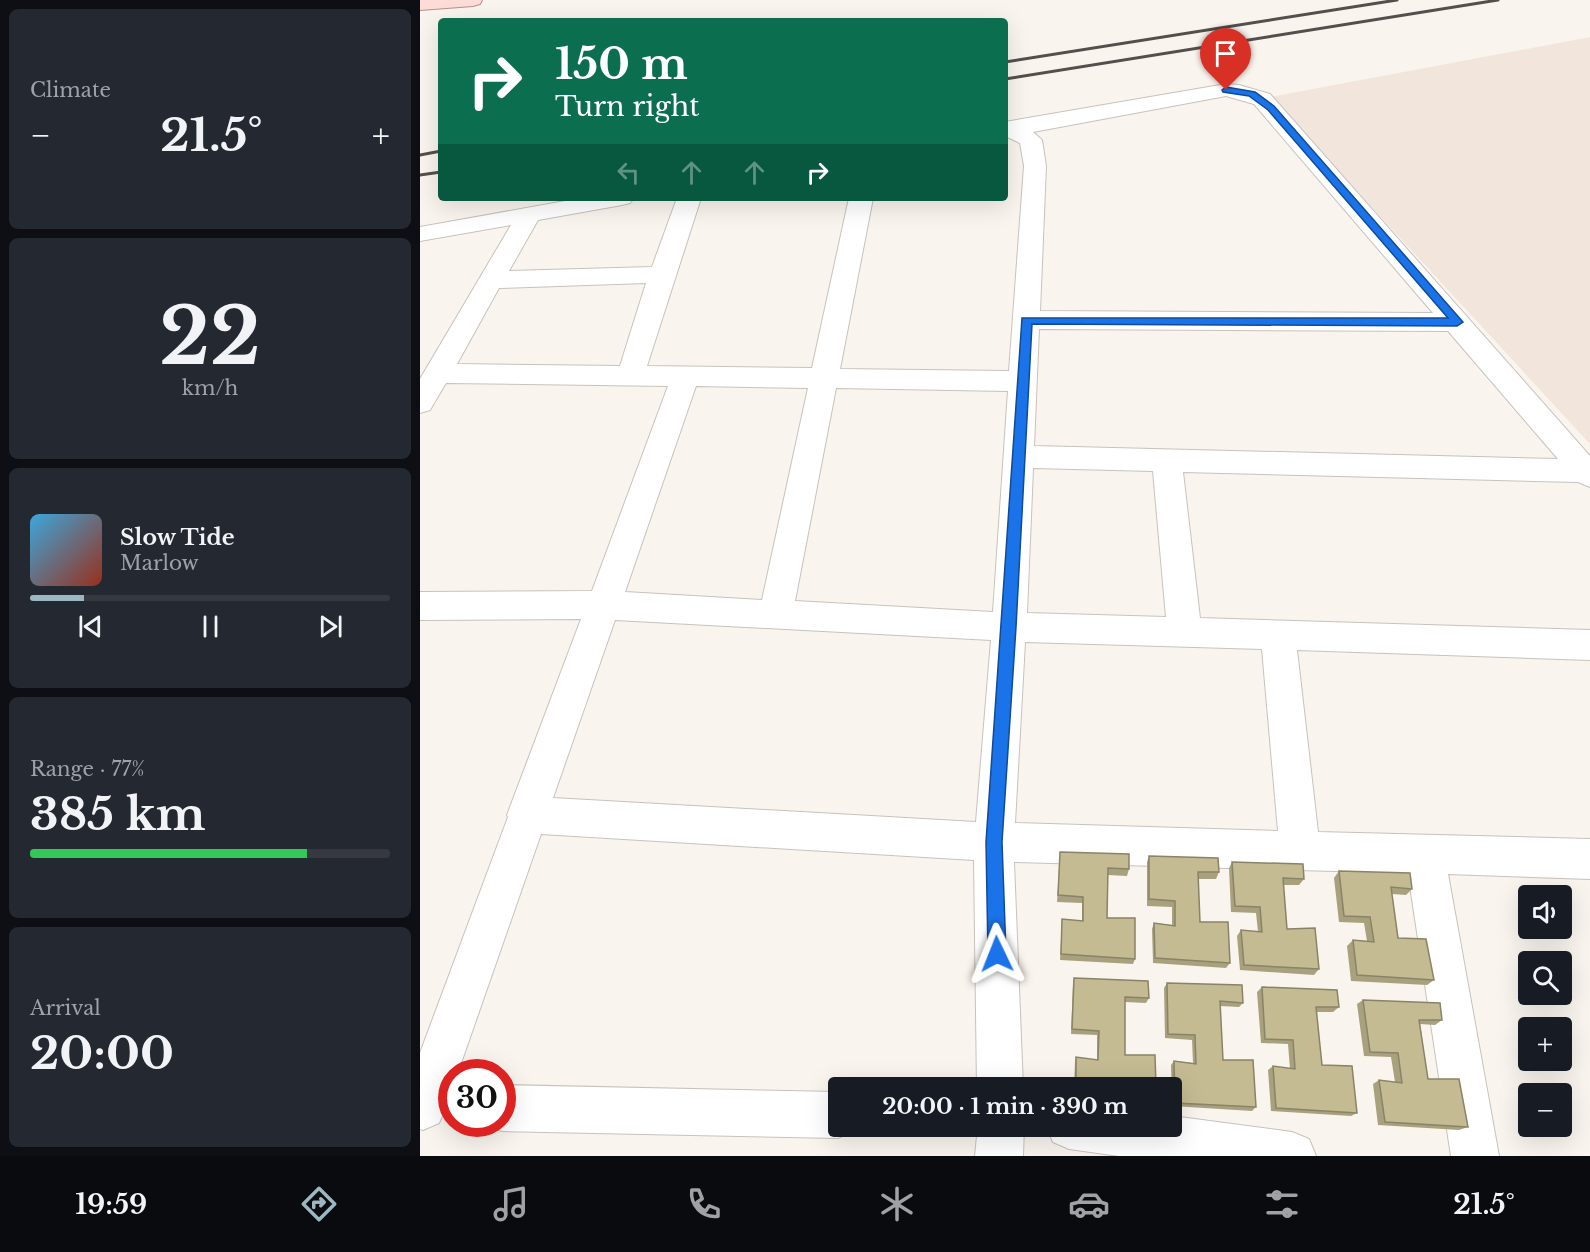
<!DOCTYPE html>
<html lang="en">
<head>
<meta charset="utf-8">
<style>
	:root { --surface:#171b24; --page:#242831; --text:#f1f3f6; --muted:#9ea1a6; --line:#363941; --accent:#9ab7c2 }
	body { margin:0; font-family:"Libre Baskerville",serif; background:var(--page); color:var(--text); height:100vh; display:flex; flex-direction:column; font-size:22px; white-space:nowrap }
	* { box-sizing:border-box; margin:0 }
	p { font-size:20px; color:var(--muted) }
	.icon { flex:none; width:33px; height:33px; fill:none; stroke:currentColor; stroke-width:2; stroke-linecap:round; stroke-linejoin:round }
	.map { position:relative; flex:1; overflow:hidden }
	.drawer { display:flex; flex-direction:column; gap:9px; padding:9px; background:#0d0f14; width:420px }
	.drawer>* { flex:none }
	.top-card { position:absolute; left:18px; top:18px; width:570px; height:183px; border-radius:6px; box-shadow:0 6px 24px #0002; background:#0b6e4f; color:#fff; overflow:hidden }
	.buttons { position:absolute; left:1098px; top:885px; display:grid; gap:12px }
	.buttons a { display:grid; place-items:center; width:54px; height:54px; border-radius:6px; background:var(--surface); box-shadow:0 6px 24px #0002; font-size:30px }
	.speed { position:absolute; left:18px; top:1059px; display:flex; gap:12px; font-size:30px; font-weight:700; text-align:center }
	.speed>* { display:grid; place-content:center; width:78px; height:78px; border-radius:50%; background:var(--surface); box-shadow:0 6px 24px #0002; line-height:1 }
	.speed .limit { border:9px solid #d22; background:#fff; color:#111 }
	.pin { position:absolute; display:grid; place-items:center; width:51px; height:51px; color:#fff; margin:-62px -26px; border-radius:50% 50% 50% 0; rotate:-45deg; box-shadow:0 0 6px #0007 }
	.pin .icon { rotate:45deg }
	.me { position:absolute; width:66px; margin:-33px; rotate:358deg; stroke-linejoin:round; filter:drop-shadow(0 0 4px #0008) }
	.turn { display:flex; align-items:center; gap:21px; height:126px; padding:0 18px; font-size:27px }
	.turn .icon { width:78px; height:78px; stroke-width:2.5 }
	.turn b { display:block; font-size:42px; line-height:51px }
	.lanes { display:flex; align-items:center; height:57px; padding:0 18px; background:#0003; justify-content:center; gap:30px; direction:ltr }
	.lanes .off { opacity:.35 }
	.big { font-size:45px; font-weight:800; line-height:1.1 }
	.drawer .tile { flex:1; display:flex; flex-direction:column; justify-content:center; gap:9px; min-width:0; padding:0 21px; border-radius:9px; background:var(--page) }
	.drawer .dial { align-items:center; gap:0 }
	.dial b { font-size:78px; line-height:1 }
	.song { display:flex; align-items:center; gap:18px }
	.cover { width:72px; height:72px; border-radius:9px; background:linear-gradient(135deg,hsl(200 70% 55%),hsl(10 70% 35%)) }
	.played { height:6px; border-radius:3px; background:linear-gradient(90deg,var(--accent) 15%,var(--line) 15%) }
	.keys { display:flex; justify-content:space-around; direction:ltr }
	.heat { display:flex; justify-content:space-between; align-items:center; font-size:33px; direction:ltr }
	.charge { height:9px; border-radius:4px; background:linear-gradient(90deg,#34c759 77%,var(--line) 0) }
	.trip { position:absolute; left:408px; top:1077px; width:354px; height:60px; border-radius:6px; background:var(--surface); box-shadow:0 6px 24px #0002; font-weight:800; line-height:60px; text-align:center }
	.tab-bar { display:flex; height:96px; justify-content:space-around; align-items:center; background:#090b0e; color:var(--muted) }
	.tab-bar .icon { width:42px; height:42px }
	.tab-bar .current { color:var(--accent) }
	.tab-bar b { font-size:27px; color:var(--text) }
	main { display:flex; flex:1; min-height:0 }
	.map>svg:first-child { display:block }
</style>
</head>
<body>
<main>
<section class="drawer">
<div class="tile"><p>Climate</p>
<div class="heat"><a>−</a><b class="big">21.5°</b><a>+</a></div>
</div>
<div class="tile dial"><b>22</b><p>km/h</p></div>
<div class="tile">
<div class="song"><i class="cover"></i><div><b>Slow Tide</b><p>Marlow</p></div></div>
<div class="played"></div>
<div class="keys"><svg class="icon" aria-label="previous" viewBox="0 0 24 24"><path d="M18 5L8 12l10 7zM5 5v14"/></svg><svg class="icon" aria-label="pause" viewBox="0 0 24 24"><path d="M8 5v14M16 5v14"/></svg><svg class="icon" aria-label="next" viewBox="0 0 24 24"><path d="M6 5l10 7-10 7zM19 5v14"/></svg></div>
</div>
<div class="tile"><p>Range · 77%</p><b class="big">385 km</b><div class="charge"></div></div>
<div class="tile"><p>Arrival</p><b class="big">20:00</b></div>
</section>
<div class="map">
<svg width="1170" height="1156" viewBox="0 0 1170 1156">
	<rect width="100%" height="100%" fill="#faf4ee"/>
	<!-- built -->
	<path fill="#f2e6dc" d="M 1170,37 L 1170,444 L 850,97 Z"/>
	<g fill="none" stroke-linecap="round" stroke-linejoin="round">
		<defs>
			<path id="minor" d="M 806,84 L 819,85 L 850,94 L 1170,456 L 1170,487 L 1158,482 L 763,472 L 780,618 L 1170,630 L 1170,660 L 877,650 L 898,832 L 1170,839 L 1170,879 L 1028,874 L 1079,1156 L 1031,1156 L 988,873 L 594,862 L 603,1088 L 557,1088 L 554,860 L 121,834 L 38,1072 L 32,1072 C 32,1092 27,1106 19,1123 L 3,1130 L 0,1129 L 0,1053 L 88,817 L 87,815 L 161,619 L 0,620 L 0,592 L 172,591 L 248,386 L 26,383 L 10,410 L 0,413 L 0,379 L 91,225 L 0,241 L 0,227 L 162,198 L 214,198 L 210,203 L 202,205 L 118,220 L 89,271 L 232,267 L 257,198 L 281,198 L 227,366 L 392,368 L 429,198 L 453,198 L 420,369 L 589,371 L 604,166 L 600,143 L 585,136 L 585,122 ZM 806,96 L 834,104 L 1013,313 L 620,311 L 626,166 L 622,140 L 613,132 ZM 226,283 L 200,366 L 37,364 L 79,288 ZM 619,329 L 1028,331 L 1138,459 L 614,446 ZM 276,386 L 388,388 L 342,600 L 205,592 ZM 416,388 L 588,391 L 573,612 L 375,601 ZM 613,468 L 733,471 L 746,617 L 607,613 ZM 195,620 L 571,640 L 556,822 L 133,798 ZM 605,642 L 842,649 L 858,831 L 595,823 Z
				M 82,1085 L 418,1092 L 418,1126 L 436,1126 L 434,1131 L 418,1138 L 82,1131 L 65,1124 L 82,1124 Z
				M 752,1116 L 872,1132 L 889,1139 L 896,1156 L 699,1156 L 649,1149 L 633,1142 L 626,1126 L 752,1126 Z
				M 558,1126 L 604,1126 L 603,1156 L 555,1156 Z"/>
			<path id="major" d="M 0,0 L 62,0 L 60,4 L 53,6 L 0,10 Z"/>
		</defs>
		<!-- minor casing -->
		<use href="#minor" stroke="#c8c2bd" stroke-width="2"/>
		<!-- major casing -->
		<use href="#major" stroke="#b5928a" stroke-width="2"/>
		<!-- minor -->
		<use href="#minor" fill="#fff" fill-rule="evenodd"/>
		<!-- major -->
		<use href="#major" fill="#fcdcd6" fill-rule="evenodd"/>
		<!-- rail -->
		<path stroke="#534f4d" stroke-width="3" d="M 585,62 L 977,0
			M 585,79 L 1078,0
			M 0,155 L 21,151
			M 0,175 L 21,172"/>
	</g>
	<!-- wall -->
	<path fill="#a9a17e" d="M 640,852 L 709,869 L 707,876 L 688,875 L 687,918 L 715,959 L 713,964 L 640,960 L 642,919 L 662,921 L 662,903 L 637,902 Z
		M 729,856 L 799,872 L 796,879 L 778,879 L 780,922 L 810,963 L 806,968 L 733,963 L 732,929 L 734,923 L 752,925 L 752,907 L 727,906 L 727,862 Z
		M 812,862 L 884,879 L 879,885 L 863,885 L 867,929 L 899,969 L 894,975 L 820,970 L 817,936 L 821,930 L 838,932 L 836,913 L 811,912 L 809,868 Z
		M 919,871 L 992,889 L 986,895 L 972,894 L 978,938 L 1014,980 L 1007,985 L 931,981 L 927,946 L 933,940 L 947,941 L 944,923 L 919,922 L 914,878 Z
		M 654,978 L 729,998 L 726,1003 L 705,1002 L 705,1055 L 736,1088 L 654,1088 L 655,1061 L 656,1057 L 677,1060 L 677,1035 L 651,1034 L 653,983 Z
		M 747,983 L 823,1003 L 819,1007 L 800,1006 L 803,1060 L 836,1107 L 832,1111 L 752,1106 L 751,1065 L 754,1061 L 773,1063 L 772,1040 L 745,1038 L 744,988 Z
		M 842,987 L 919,1007 L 913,1012 L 896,1012 L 902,1065 L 937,1113 L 931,1116 L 851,1111 L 848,1070 L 853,1066 L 870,1069 L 868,1044 L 841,1043 L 837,992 Z
		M 943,1000 L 1022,1020 L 1015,1025 L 1000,1024 L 1008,1079 L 1048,1127 L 1039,1130 L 958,1125 L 953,1084 L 959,1080 L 975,1082 L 971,1057 L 944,1056 L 937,1004 Z"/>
	<!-- building -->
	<path fill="#c4bb93" stroke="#898367" stroke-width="1.5" d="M 640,852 L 709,854 L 709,869 L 688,868 L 687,918 L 715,918 L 715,959 L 641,954 L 642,919 L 663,921 L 663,897 L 638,895 Z
		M 729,856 L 798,858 L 799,872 L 778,872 L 780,922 L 808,922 L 810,963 L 735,958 L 734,923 L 755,926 L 755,901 L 729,899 Z
		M 812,862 L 883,864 L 884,879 L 863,878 L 867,929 L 895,928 L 899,969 L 824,965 L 821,930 L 842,932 L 840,907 L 815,906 Z
		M 919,871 L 990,873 L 992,889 L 971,887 L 978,938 L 1006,939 L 1014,980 L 937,975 L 933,940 L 954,942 L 950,917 L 924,916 Z
		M 654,978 L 728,981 L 729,998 L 705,997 L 705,1055 L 735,1055 L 736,1088 L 656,1088 L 656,1057 L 678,1060 L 679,1031 L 652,1029 Z
		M 747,983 L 822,985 L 823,1003 L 800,1001 L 803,1060 L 833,1060 L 836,1107 L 755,1103 L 754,1061 L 776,1064 L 775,1035 L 748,1034 Z
		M 842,987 L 917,990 L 919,1007 L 896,1007 L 902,1065 L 932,1066 L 937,1113 L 856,1108 L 853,1066 L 875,1069 L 873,1040 L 845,1039 Z
		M 943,1000 L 1020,1003 L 1022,1020 L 999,1020 L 1008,1079 L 1039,1079 L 1048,1127 L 965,1122 L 959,1080 L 982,1083 L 978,1053 L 950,1052 Z"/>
	<!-- route -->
	<path fill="#1a73e8" stroke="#114b97" stroke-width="1.5" d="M 806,87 L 835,92 L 854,106 L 1043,322 L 1037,326 L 612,324 L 596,627 L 582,842 L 586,954 L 583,960 L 577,963 L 571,960 L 568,954 L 566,842 L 602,318 L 1028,318 L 848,110 L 829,96 L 803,92 L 802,90 Z"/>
</svg>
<div class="buttons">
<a><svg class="icon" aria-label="sound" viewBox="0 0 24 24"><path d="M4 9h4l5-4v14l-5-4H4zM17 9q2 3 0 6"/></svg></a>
<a><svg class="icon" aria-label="search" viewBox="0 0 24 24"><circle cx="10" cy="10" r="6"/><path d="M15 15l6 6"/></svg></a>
<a>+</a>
<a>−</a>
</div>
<div class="speed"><div class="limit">30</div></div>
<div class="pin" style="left:806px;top:90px;background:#d93025"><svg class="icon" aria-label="arrive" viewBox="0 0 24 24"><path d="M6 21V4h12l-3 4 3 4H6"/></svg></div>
<svg class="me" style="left:577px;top:954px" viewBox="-20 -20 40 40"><path d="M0-17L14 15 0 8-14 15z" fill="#1a73e8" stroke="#fff" stroke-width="4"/></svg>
<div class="trip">20:00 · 1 min · 390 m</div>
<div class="top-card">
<div class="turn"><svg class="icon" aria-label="right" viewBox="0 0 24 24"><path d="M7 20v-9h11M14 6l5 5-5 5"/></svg><div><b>150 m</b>Turn right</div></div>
<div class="lanes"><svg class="icon off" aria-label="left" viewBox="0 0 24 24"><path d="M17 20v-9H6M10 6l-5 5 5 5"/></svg><svg class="icon off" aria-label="ahead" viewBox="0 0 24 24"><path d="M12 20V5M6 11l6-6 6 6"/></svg><svg class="icon off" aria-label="ahead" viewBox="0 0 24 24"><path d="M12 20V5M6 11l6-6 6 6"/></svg><svg class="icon" aria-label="right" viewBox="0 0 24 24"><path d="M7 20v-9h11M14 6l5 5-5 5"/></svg></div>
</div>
</div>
</main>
<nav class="tab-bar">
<b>19:59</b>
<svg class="icon current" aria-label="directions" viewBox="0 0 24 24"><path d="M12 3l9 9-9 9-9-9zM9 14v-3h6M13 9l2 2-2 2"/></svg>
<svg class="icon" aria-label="music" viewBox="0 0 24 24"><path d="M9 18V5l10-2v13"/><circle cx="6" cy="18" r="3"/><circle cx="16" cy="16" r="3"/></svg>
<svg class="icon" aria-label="phone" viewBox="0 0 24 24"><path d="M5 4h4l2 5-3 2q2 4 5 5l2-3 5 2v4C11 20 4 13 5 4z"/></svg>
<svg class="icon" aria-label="climate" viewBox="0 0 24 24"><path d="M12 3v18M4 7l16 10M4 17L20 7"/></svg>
<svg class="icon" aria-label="car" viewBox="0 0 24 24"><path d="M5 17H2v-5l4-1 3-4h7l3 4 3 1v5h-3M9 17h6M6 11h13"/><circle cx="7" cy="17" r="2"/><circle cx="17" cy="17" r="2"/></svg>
<svg class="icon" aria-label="filters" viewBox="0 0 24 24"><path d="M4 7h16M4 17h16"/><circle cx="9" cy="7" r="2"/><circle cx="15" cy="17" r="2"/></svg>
<b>21.5°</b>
</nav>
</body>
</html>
